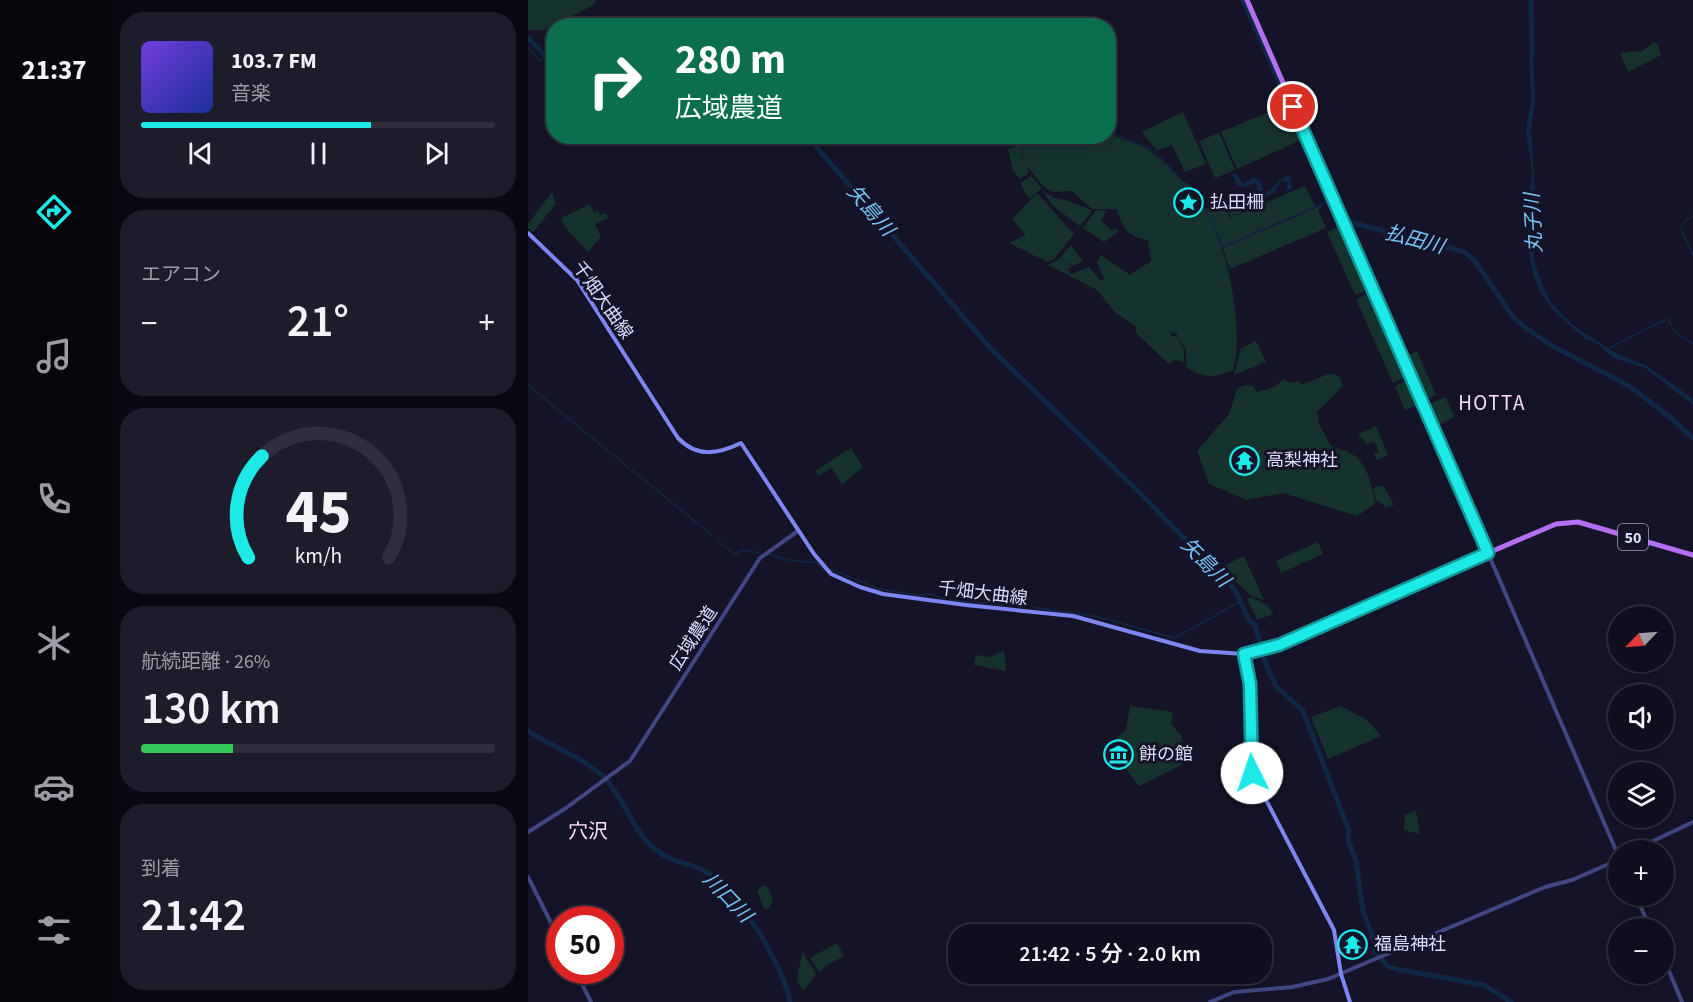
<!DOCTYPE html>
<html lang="ja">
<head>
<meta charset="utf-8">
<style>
	:root { --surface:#0f0e1e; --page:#1d1c2b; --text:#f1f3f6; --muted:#9b9ca4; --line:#2f2e3c; --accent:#1beae9 }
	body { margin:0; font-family:"Source Sans 3","Noto Sans JP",sans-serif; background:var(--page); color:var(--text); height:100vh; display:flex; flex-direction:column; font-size:22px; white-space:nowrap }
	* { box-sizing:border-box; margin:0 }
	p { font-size:20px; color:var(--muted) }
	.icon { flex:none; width:33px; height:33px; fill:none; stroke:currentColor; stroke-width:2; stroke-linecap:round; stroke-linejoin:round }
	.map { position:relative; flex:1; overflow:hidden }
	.drawer { display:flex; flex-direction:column; gap:12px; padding:12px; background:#080810; width:420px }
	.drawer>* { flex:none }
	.guide { position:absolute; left:18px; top:18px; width:570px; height:126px; border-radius:24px; box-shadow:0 3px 15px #0003,0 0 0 2px var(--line); background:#0b6e4f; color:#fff; overflow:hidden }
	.needle { width:39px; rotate:245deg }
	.tools { position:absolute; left:1080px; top:606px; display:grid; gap:12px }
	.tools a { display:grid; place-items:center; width:66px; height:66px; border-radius:50%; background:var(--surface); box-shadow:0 3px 15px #0003,0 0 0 2px var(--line); font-size:30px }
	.speed { position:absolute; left:18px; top:906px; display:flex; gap:12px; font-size:30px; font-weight:700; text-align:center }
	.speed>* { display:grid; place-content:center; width:78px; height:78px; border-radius:50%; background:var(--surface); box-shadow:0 3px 15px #0003,0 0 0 2px var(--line); line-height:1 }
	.speed .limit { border:9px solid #d22; background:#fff; color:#111 }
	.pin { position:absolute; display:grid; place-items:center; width:51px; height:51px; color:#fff; margin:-26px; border:3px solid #fff; border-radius:50%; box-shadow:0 2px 6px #0007 }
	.me { position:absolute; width:66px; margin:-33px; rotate:356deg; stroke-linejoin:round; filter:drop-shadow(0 0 4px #0008) }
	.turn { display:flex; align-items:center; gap:21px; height:126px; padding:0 30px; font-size:27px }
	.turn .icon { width:78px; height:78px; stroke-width:2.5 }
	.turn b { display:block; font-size:42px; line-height:51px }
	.big { font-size:45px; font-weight:600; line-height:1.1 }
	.drawer .tile { flex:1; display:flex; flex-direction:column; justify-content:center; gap:9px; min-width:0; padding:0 21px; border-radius:24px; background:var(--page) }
	.drawer .dial { align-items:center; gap:0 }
	.dial svg { height:156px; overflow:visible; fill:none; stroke:var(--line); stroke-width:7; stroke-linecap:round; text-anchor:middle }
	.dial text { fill:var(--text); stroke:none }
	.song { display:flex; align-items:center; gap:18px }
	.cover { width:72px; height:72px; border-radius:9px; background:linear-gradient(135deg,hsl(260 70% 55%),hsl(230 70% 35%)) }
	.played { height:6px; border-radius:3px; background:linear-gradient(90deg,var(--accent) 65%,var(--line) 65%) }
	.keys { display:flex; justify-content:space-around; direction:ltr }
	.heat { display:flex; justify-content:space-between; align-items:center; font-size:33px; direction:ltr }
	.charge { height:9px; border-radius:4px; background:linear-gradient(90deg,#34c759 26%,var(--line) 0) }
	.trip { position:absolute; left:420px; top:924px; width:324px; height:60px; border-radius:24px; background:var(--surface); box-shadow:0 3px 15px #0003,0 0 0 2px var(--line); font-weight:600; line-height:60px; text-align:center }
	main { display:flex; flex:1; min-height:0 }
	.dock { display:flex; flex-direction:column; width:108px; justify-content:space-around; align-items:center; background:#06060c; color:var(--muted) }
	.dock .icon { width:42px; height:42px }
	.dock .selected { color:var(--accent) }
	.dock b { font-size:27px; color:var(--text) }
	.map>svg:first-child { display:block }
</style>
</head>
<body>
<main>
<nav class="dock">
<b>21:37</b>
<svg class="icon selected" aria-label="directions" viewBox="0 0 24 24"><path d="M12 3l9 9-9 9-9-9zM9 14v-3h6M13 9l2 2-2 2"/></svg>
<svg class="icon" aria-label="music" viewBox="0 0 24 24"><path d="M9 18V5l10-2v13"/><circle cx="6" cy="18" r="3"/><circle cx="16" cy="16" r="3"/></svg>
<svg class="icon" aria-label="phone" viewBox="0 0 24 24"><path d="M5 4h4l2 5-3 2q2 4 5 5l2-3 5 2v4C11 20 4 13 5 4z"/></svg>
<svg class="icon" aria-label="climate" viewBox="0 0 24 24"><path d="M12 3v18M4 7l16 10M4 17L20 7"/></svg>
<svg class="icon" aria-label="car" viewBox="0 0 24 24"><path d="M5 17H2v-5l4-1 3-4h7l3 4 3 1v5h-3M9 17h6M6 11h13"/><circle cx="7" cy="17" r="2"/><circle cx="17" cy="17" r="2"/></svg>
<svg class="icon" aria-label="filters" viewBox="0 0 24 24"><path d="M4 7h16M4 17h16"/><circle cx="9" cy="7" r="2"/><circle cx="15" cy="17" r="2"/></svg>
</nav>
<section class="drawer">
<div class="tile">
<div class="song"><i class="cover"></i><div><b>103.7 FM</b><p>音楽</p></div></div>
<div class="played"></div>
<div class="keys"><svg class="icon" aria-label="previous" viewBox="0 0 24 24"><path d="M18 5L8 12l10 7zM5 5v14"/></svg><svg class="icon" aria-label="pause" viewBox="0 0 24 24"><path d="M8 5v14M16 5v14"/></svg><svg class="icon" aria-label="next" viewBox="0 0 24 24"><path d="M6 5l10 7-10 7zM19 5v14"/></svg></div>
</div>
<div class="tile"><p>エアコン</p>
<div class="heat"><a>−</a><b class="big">21°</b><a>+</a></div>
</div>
<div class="tile dial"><svg viewBox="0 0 100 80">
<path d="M14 69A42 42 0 1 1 86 69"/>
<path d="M14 69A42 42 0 0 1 21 17" stroke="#1beae9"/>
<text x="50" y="56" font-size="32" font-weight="700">45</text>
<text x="50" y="72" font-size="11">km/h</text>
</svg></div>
<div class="tile"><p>航続距離 · 26%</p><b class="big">130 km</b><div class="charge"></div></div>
<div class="tile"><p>到着</p><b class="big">21:42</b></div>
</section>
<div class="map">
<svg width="1165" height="1002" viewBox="0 0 1165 1002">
	<rect width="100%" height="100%" fill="#141328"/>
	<!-- green -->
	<path fill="#16322e" d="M 0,0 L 68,0 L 66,5 L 29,23 L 21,30 L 0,30 Z
		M 1126,42 L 1130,45 L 1133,55 L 1100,72 L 1092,53 L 1104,51 L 1113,52 Z
		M 757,105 L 773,140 L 709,169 L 693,132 Z
		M 655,112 L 678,164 L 657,172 L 644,145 L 629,151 L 614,132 Z
		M 691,133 L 707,170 L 687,178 L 671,141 Z
		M 581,134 C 595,140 614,144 626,154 C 645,169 662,188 675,207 C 699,240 717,331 705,370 C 688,378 672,379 658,366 L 658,350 L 648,333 L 640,331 L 644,334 L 642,336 L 650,337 L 656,351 L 656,362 L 647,360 L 641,364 L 608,333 L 608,327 L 587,312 L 569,290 L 520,265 L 532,258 L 543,245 L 555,261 L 545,266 L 533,259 L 544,267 L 540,269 L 543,274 L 561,267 L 573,281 L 576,279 L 569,263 L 573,255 L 602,275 L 623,261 L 620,240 C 597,236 596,228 588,209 L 564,209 L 544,191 L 525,192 L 517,188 L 498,165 L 501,173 L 492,179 L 485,170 L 480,149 L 488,146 L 486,137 L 492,137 L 497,165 L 493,137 L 580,136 Z
		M 503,176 L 514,188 L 501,199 L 492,183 Z
		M 777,186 L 787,206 L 695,246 L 678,209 L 695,201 L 702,218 Z
		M 514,190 L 526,198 L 538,200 L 563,210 L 563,213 L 552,226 L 525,206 Z
		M 24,192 L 28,204 L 5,232 L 0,228 L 0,224 Z
		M 717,192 L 724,208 L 703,217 L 696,201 Z
		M 509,193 L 546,234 L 528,257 L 526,256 L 528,258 L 519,262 L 481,243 L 497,235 L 485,220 L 486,217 Z
		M 62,204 L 66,212 L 71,211 L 72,215 L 77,213 L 80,218 L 67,224 L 73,236 L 60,253 C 52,241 37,231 33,218 Z
		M 795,205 L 790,210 L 798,228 L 702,269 L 695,248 Z
		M 578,210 L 573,221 L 584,230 L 587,228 L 591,231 L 576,242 L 555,228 L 567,211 Z
		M 814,225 L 842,289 L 827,295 L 799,232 Z
		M 843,292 L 880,376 L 865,383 L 828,299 Z
		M 728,341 L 738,362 L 706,375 L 713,348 Z
		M 889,351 L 908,395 L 897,400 L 879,356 Z
		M 803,373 L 811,376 L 815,386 L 789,412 L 791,424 L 803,446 C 809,449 816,450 822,453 C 840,462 844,487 847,504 L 829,516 L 755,493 L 718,500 L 681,484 L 669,451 L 701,414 L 709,389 L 717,385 L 725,386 L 729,392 L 747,387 L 755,379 L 762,383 L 771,381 L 773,385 Z
		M 881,380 L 892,404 L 877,410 L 867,386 Z
		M 917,397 L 927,417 L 908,426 L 899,405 Z
		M 848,426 L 860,455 L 849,460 L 846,454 L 851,452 L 846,441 L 839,444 L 830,434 Z
		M 323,448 L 335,467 L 314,485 L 304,468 L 290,476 L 287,471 Z
		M 850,486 L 856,486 L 866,505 L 857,508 L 855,504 L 848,500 L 845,489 Z
		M 790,542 L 795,554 L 753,573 L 748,561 Z
		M 716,556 L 736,600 L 723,596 L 693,567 Z
		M 723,597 L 739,605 L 745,614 L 729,620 L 719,599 Z
		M 476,651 L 478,671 L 446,665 L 448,655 L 462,657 Z
		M 602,706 L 645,712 L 643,724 L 653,735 L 655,747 L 659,748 L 660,762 L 611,786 L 593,763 L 582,760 L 584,742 L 598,730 Z
		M 813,706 L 839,720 L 853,736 L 800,759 L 783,717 Z
		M 888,811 L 892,834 L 891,834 L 876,830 L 877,815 Z
		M 235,885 L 240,888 L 245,901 L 240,909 L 236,909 L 229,891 Z
		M 309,943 L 316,956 L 298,966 L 292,972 L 282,958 Z
		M 274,951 L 288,974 L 276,990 C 262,980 275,964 274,951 Z"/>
	<!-- water -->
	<path fill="#102844" d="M 1005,50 L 1007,101 L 1003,129 L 1008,209 L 1005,248 L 1007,264 L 1016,288 L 1023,303 L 1046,326 L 1086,352 L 1119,366 L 1164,398 L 1165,405 L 1117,368 L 1085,358 L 1070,344 L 1057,339 L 1026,311 L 1012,292 L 1005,274 L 1001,253 L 1000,216 L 1004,169 L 998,131 L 1003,99 L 1001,51 Z
		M 708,173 L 715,184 L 725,178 L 731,179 L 736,193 C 747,190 749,178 760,175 L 763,177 L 764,188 L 758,191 L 760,183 L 754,180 L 746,193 L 737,198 L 730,193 L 728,183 L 716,187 L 709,185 L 704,174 Z"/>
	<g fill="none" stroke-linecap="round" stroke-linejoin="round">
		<!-- stream -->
		<path stroke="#102844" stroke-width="1.5" d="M 0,47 L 12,62 L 16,57
			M 580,131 L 626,151 L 655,182 L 662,186 L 686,225 L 695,247 L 803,200
			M 1165,216 L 1158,220 L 1153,229 L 1165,255
			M 1117,329 L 1140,319 L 1147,332 L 1165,344
			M 1080,349 L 1115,331
			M 0,385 L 101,468
			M 104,470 L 185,536
			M 188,539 L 206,554 L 215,550 L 232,553
			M 240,554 L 260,560 L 289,563 L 297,571
			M 302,569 L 351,589 L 389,595 L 404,594 L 417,600
			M 422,600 L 498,607
			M 504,607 L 570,617 L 647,638 L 713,601"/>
		<!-- river -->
		<path stroke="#102844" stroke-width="5" d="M 715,0 L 803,199
			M 1003,0 L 1004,55
			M 0,38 L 26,65
			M 279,136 L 463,349 L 611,492 L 707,590 L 722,622 L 727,625 L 739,667 L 748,686 L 775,711 L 821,831 L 820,840 L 828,861 L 835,911 L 847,943 L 847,952 L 860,966 L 868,969 L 956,985 L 983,1002
			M 814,220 L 937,252 L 947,261 L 985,317 C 1015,345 1055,361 1090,380 C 1108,389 1124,404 1140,416
			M 1142,417 L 1165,438
			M 0,731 C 24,747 62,760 80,782 C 98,803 105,831 127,849 C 146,865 160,861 176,871 C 209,889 256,966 262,1002"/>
		<!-- tertiary -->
		<path stroke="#424783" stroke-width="4" d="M 716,654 L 751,645 L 960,553 L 1090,855
			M 0,832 L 38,808 L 102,761 L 232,558 L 270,531
			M 1106,850 L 1165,822
			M 0,877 L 32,941
			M 1108,896 L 1122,928
			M 1136,959 L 1154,1002
			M 47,970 L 63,1002
			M 682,1002 L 706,992 L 764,987 L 800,979 L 1017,887 L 1044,880 L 1090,860"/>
		<!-- secondary -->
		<path stroke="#7d86f3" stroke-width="4" d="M 0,233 L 49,280 L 150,438 C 169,458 190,454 213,443 L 286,554 L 303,574 L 332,587 L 355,594 L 438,605 L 545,616 L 672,651 L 716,654 L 722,684 L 724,773 L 806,930 L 813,974 L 822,1002"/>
		<!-- primary -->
		<path stroke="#b36ef2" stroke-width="5" d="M 719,0 L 960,553 L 1028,524 L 1050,522 L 1165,555"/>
	</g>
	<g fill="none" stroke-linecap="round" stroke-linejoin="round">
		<defs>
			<path id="route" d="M 724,773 L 722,684 L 716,654 L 751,645 L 960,553 L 765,107"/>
		</defs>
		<!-- route casing -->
		<use href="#route" stroke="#129897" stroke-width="15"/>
		<!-- route -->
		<use href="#route" stroke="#1beae9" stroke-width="10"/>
	</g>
	<!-- icons -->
	<defs>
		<symbol id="sight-ring" viewBox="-11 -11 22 22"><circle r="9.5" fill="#141328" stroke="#1beae9" stroke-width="1.5"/><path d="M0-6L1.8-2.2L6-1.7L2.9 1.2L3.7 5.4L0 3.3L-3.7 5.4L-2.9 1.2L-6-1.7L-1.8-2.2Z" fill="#1beae9"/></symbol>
		<symbol id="temple-ring" viewBox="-11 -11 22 22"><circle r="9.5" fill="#141328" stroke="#1beae9" stroke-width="1.5"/><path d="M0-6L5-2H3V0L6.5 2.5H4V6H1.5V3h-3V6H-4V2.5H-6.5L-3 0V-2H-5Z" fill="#1beae9"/></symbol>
		<symbol id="museum-ring" viewBox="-11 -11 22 22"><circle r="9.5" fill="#141328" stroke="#1beae9" stroke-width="1.5"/><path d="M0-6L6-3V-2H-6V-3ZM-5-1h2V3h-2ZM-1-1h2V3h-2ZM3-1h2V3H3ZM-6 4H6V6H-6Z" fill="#1beae9"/></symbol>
	</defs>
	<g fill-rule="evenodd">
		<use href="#sight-ring" x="644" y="186" width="33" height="33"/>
		<use href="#temple-ring" x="700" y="444" width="33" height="33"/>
		<use href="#museum-ring" x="574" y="738" width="33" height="33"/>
		<use href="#temple-ring" x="808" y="928" width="33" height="33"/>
	</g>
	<g text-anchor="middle" stroke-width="6" stroke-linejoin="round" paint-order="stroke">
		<!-- shield labels -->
		<rect fill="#141328" stroke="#a1a0bc" stroke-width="1.5" x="1090" y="524" width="30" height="26" rx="4.5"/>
		<g font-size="16" font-weight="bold" fill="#ddddfc">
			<text x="1105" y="543">50</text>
		</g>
		<!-- poi labels -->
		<g font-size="18" fill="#ddddfc" stroke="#141328" text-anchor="start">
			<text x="682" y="208">払田柵</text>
			<text x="738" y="466">高梨神社</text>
			<text x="611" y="760">餅の館</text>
			<text x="846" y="950">福島神社</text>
		</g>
		<!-- street labels -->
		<g font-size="18" fill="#ddddfc" stroke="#141328">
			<text transform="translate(75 300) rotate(55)" y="6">千畑大曲線</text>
			<text transform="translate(455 593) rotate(7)" y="6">千畑大曲線</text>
			<text transform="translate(165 638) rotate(-57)" y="6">広域農道</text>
		</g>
		<!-- water labels -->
		<g font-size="20" font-style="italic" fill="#75c5f2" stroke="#141328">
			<text transform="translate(343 210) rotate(49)" y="7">矢島川</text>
			<text transform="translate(1005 223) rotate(-93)" y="7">丸子川</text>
			<text transform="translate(887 239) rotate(15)" y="7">払田川</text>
			<text transform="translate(678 562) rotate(45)" y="7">矢島川</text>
			<text transform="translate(200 897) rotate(46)" y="7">川口川</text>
		</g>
		<!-- neighbourhood labels -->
		<g font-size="20" fill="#fcdff5" stroke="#141328">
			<text x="60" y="838">穴沢</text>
		</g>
		<!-- quarter labels -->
		<g font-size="21" letter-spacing="1.5" fill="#fcdff5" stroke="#141328">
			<text x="964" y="410">HOTTA</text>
		</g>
	</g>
</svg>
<div class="tools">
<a><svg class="needle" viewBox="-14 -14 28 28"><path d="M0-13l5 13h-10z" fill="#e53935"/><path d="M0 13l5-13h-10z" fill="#9b9ca4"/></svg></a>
<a><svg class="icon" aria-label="sound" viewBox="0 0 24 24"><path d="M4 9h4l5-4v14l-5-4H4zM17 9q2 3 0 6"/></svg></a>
<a><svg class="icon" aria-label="layers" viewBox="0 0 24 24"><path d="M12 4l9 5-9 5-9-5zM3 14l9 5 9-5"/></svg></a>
<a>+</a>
<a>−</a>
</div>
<div class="speed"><div class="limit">50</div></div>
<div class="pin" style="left:765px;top:107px;background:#d93025"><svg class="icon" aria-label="arrive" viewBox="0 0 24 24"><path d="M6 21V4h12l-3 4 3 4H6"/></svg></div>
<svg class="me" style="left:724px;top:773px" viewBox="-20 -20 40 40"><circle r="19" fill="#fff"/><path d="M0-13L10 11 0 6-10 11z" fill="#1beae9"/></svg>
<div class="trip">21:42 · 5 分 · 2.0 km</div>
<div class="guide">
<div class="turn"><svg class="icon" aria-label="right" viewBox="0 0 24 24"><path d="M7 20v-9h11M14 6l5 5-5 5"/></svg><div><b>280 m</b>広域農道</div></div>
</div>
</div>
</main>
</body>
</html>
